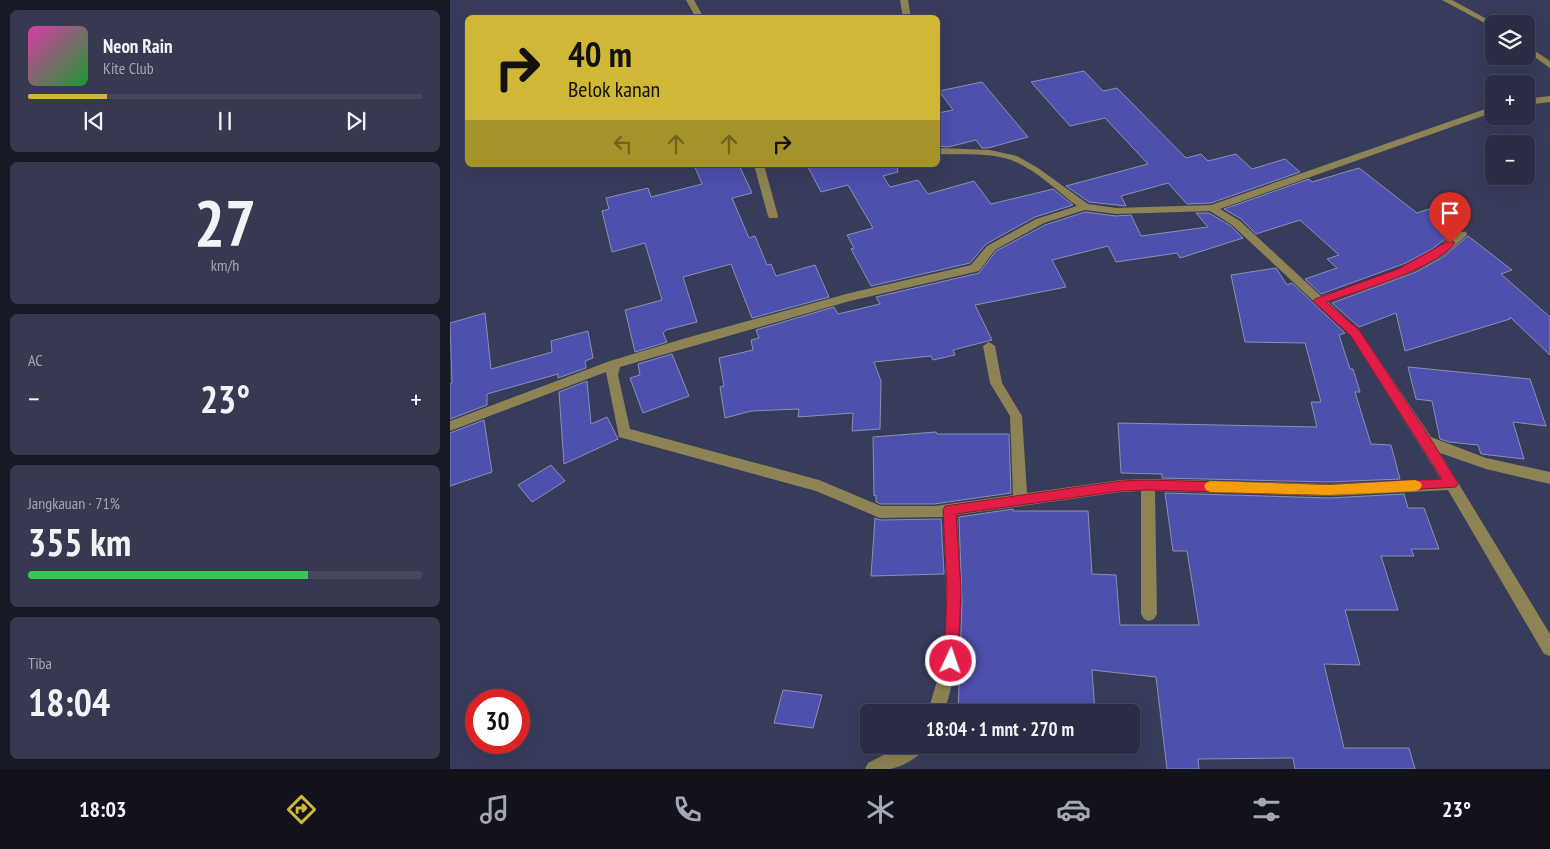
<!DOCTYPE html>
<html lang="id">
<head>
<meta charset="utf-8">
<style>
	:root { --surface:#2a2d44; --page:#36394f; --text:#f1f3f6; --muted:#a5a8b2; --line:#46495d; --accent:#d0b736 }
	body { margin:0; font-family:"PT Sans Narrow",sans-serif; background:var(--page); color:var(--text); height:100vh; display:flex; flex-direction:column; font-size:19px; white-space:nowrap }
	* { box-sizing:border-box; margin:0 }
	p { font-size:16px; color:var(--muted) }
	.icon { flex:none; width:28px; height:28px; fill:none; stroke:currentColor; stroke-width:2; stroke-linecap:round; stroke-linejoin:round }
	.map { position:relative; flex:1; overflow:hidden }
	.side { display:flex; flex-direction:column; gap:10px; padding:10px; background:#171925; width:450px }
	.side>* { flex:none }
	.top-card { position:absolute; left:15px; top:15px; width:475px; height:152px; border-radius:8px; box-shadow:0 5px 20px #0002,0 0 0 1px var(--line); background:#d0b736; color:#111; overflow:hidden }
	.fabs { position:absolute; left:1035px; top:15px; display:grid; gap:10px }
	.fabs a { display:grid; place-items:center; width:50px; height:50px; border-radius:8px; background:var(--surface); box-shadow:0 5px 20px #0002,0 0 0 1px var(--line); font-size:25px }
	.speed { position:absolute; left:15px; top:689px; display:flex; gap:10px; font-size:25px; font-weight:700; text-align:center }
	.speed>* { display:grid; place-content:center; width:65px; height:65px; border-radius:50%; background:var(--surface); box-shadow:0 5px 20px #0002,0 0 0 1px var(--line); line-height:1 }
	.speed .limit { border:8px solid #d22; background:#fff; color:#111 }
	.pin { position:absolute; display:grid; place-items:center; width:42px; height:42px; color:#fff; margin:-51px -21px; border-radius:50% 50% 50% 0; rotate:-45deg; box-shadow:0 0 5px #0007 }
	.pin .icon { rotate:45deg }
	.me { position:absolute; width:55px; margin:-28px; rotate:3deg; stroke-linejoin:round; filter:drop-shadow(0 0 4px #0008) }
	.turn { display:flex; align-items:center; gap:18px; height:105px; padding:0 20px; font-size:22px }
	.turn .icon { width:65px; height:65px; stroke-width:2.5 }
	.turn b { display:block; font-size:35px; line-height:42px }
	.lanes { display:flex; align-items:center; height:48px; padding:0 20px; background:#0003; justify-content:center; gap:25px; direction:ltr }
	.lanes .off { opacity:.35 }
	.big { font-size:38px; font-weight:800; line-height:1.1 }
	.side .tile { flex:1; display:flex; flex-direction:column; justify-content:center; gap:8px; min-width:0; padding:0 18px; border-radius:8px; background:var(--page) }
	.side .dial { align-items:center; gap:0 }
	.dial b { font-size:65px; line-height:1 }
	.song { display:flex; align-items:center; gap:15px }
	.cover { width:60px; height:60px; border-radius:8px; background:linear-gradient(135deg,hsl(320 70% 55%),hsl(130 70% 35%)) }
	.played { height:5px; border-radius:2px; background:linear-gradient(90deg,var(--accent) 20%,var(--line) 20%) }
	.keys { display:flex; justify-content:space-around; direction:ltr }
	.heat { display:flex; justify-content:space-between; align-items:center; font-size:28px; direction:ltr }
	.charge { height:8px; border-radius:4px; background:linear-gradient(90deg,#34c759 71%,var(--line) 0) }
	.trip { position:absolute; left:410px; top:704px; width:280px; height:50px; border-radius:8px; background:var(--surface); box-shadow:0 5px 20px #0002,0 0 0 1px var(--line); font-weight:800; line-height:50px; text-align:center }
	.tabs { display:flex; height:80px; justify-content:space-around; align-items:center; background:#11121b; color:var(--muted) }
	.tabs .icon { width:35px; height:35px }
	.tabs .on { color:var(--accent) }
	.tabs b { font-size:22px; color:var(--text) }
	main { display:flex; flex:1; min-height:0 }
	.map>svg:first-child { display:block }
</style>
</head>
<body>
<main>
<section class="side">
<div class="tile">
<div class="song"><i class="cover"></i><div><b>Neon Rain</b><p>Kite Club</p></div></div>
<div class="played"></div>
<div class="keys"><svg class="icon" aria-label="previous" viewBox="0 0 24 24"><path d="M18 5L8 12l10 7zM5 5v14"/></svg><svg class="icon" aria-label="pause" viewBox="0 0 24 24"><path d="M8 5v14M16 5v14"/></svg><svg class="icon" aria-label="next" viewBox="0 0 24 24"><path d="M6 5l10 7-10 7zM19 5v14"/></svg></div>
</div>
<div class="tile dial"><b>27</b><p>km/h</p></div>
<div class="tile"><p>AC</p>
<div class="heat"><a>−</a><b class="big">23°</b><a>+</a></div>
</div>
<div class="tile"><p>Jangkauan · 71%</p><b class="big">355 km</b><div class="charge"></div></div>
<div class="tile"><p>Tiba</p><b class="big">18:04</b></div>
</section>
<div class="map">
<svg width="1100" height="769" viewBox="0 0 1100 769">
	<rect width="100%" height="100%" fill="#383c5b"/>
	<!-- building -->
	<path fill="#4d50ad" stroke="#8b90b4" d="M 634,71 L 653,91 L 667,88 L 736,158 L 751,154 L 758,161 L 786,154 L 802,169 L 835,159 L 850,172 L 761,203 L 737,204 L 718,183 L 671,196 L 676,206 L 639,202 L 616,186 L 698,164 L 655,118 L 620,126 L 581,82 Z
		M 532,82 L 578,137 L 538,148 L 532,148 L 526,140 L 498,147 L 488,146 L 488,113 L 503,110 L 489,91 Z
		M 244,165 L 289,165 L 302,193 L 282,198 L 299,238 L 305,236 L 317,265 L 321,264 L 326,276 L 365,265 L 379,297 L 302,318 L 281,264 L 233,277 L 247,322 L 216,330 L 213,333 L 217,342 L 185,352 L 175,310 L 212,300 L 195,243 L 162,252 L 152,211 L 159,209 L 156,198 L 198,188 L 201,197 L 252,184 Z
		M 357,165 L 447,165 L 448,172 L 433,176 L 440,187 L 468,180 L 478,194 L 524,181 L 541,204 L 603,189 L 623,205 L 585,217 L 536,244 L 520,263 L 421,286 L 401,249 L 404,248 L 397,235 L 423,228 L 398,185 L 371,192 Z
		M 909,168 L 967,213 L 982,208 L 1010,230 L 1002,234 L 982,249 L 956,263 L 871,294 L 855,279 L 887,268 L 877,259 L 889,255 L 850,220 L 806,234 L 791,219 L 774,209 L 859,179 L 862,182 Z
		M 635,212 L 666,216 L 681,215 L 691,236 L 758,227 L 746,213 L 759,213 L 781,226 L 793,238 L 730,258 L 727,253 L 666,262 L 658,246 L 602,260 L 616,287 L 525,305 L 542,340 L 503,350 L 505,355 L 483,360 L 481,356 L 424,362 L 431,381 L 430,429 L 402,431 L 403,413 L 348,417 L 349,409 L 301,411 L 275,418 L 270,387 L 274,386 L 269,358 L 303,350 L 301,340 L 309,338 L 306,330 L 384,307 L 388,314 L 430,304 L 426,297 L 529,273 L 546,251 L 595,225 Z
		M 1018,236 L 1062,270 L 1051,274 L 1100,317 L 1100,355 L 1060,317 L 1060,319 L 955,351 L 946,313 L 909,327 L 882,303 L 966,272 L 993,257 Z
		M 826,268 L 837,285 L 842,283 L 895,333 L 889,335 L 900,369 L 903,369 L 910,392 L 905,392 L 921,444 L 941,445 L 950,479 L 879,482 L 712,478 L 712,474 L 671,473 L 668,423 L 867,427 L 861,402 L 871,402 L 855,343 L 795,342 L 781,275 Z
		M 35,313 L 41,369 L 102,352 L 101,341 L 138,331 L 143,358 L 135,361 L 136,368 L 108,378 L 108,374 L 37,394 L 37,405 L 0,419 L 0,384 L 2,383 L 0,323 Z
		M 222,354 L 239,396 L 193,413 L 180,378 L 190,375 L 188,364 Z
		M 958,367 L 1080,379 L 1096,426 L 1063,422 L 1074,459 L 1031,454 L 1028,445 L 999,442 L 990,439 L 982,401 L 966,399 Z
		M 137,381 L 141,424 L 157,417 L 168,439 L 114,464 L 109,392 Z
		M 34,420 L 42,472 L 0,486 L 0,433 Z
		M 486,432 L 487,434 L 559,434 L 561,493 L 484,504 L 431,504 L 426,502 L 426,495 L 424,496 L 423,437 Z
		M 101,465 L 115,481 L 82,502 L 68,485 Z
		M 715,493 L 879,498 L 954,494 L 958,508 L 974,508 L 989,549 L 961,549 L 964,556 L 931,556 L 948,610 L 895,610 L 910,665 L 874,664 L 894,748 L 959,748 L 965,769 L 845,769 L 843,758 L 748,759 L 749,769 L 717,769 L 706,677 L 642,670 L 645,712 L 508,712 L 512,602 L 509,517 L 563,509 L 563,511 L 638,511 L 642,574 L 666,575 L 670,625 L 749,625 L 737,551 L 723,551 Z
		M 425,518 L 430,520 L 491,519 L 494,574 L 421,576 Z
		M 333,690 L 372,695 L 363,728 L 324,723 Z"/>
	<g fill="none" stroke-linecap="round" stroke-linejoin="round">
		<!-- minor -->
		<path fill="#8d8354" fill-rule="evenodd" d="M 236,0 L 244,0 L 254,18 L 246,18 Z
			M 450,0 L 458,0 L 461,18 L 453,18 Z
			M 992,0 L 1002,0 L 1046,24 L 1044,24 L 1044,28 Z
			M 1076,45 L 1100,61 L 1100,68 L 1076,51 Z
			M 1100,96 L 1100,102 L 1076,105 L 1076,99 Z
			M 1044,106 L 1044,112 L 770,209 L 790,221 L 871,296 C 909,283 949,272 983,251 C 993,245 1005,229 1016,232 L 1017,234 L 1016,236 C 1008,243 1000,250 992,256 C 957,278 916,289 878,302 L 909,330 L 981,437 L 1036,458 L 1100,472 L 1100,484 L 1036,469 L 990,453 L 1100,634 L 1100,656 L 1094,654 L 998,490 L 879,496 L 705,491 L 707,614 L 704,619 L 699,621 L 694,619 L 691,614 L 691,491 L 671,492 L 507,515 C 511,582 516,648 494,712 L 478,712 C 482,696 488,681 491,664 C 500,616 495,565 493,517 L 430,518 L 366,491 L 169,437 L 156,372 L 0,431 L 0,421 L 160,361 L 236,338 L 400,293 L 521,265 L 537,246 L 586,219 L 627,206 C 607,191 585,169 561,160 C 539,152 511,155 488,154 L 488,148 L 540,150 L 567,156 L 588,168 L 638,204 L 666,208 L 761,205 ZM 635,210 L 666,214 L 760,211 L 782,225 L 901,336 L 991,479 L 879,484 L 698,479 L 671,480 L 577,493 L 572,416 L 552,383 L 545,346 L 539,342 L 533,346 L 540,383 L 560,416 L 563,495 L 484,506 L 431,506 L 369,480 L 180,429 L 168,375 L 170,367 L 400,301 L 529,271 L 545,250 L 594,223 Z
			M 304,165 L 314,165 L 328,216 L 327,218 L 319,218 L 318,216 Z
			M 453,745 L 477,745 C 472,756 452,767 440,769 C 432,769 423,769 415,769 L 418,763 Z"/>
	</g>
	<!-- route -->
	<path fill="#e11d48" stroke="#92132f" d="M 1000,240 L 1005,243 C 985,269 909,291 876,302 L 909,330 L 980,438 L 1006,480 L 1008,484 L 1006,487 L 879,495 L 698,490 L 671,491 L 506,514 L 511,590 L 508,661 L 506,666 L 501,668 L 496,666 L 494,661 L 497,590 L 493,510 L 495,506 L 671,481 L 698,480 L 879,485 L 992,479 L 901,336 L 863,301 L 865,299 L 948,269 Z"/>
	<!-- slow -->
	<path fill="#f59e0b" d="M 965,480 L 970,482 L 972,485 L 970,489 L 965,491 L 879,495 L 760,492 L 756,490 L 754,486 L 756,483 L 760,481 L 879,485 Z"/>
</svg>
<div class="fabs">
<a><svg class="icon" aria-label="layers" viewBox="0 0 24 24"><path d="M12 4l9 5-9 5-9-5zM3 14l9 5 9-5"/></svg></a>
<a>+</a>
<a>−</a>
</div>
<div class="speed"><div class="limit">30</div></div>
<div class="pin" style="left:1000px;top:243px;background:#d93025"><svg class="icon" aria-label="arrive" viewBox="0 0 24 24"><path d="M6 21V4h12l-3 4 3 4H6"/></svg></div>
<svg class="me" style="left:501px;top:661px" viewBox="-20 -20 40 40"><circle r="17" fill="#e11d48" stroke="#fff" stroke-width="3"/><path d="M0-11L8 9 0 5-8 9z" fill="#fff"/></svg>
<div class="trip">18:04 · 1 mnt · 270 m</div>
<div class="top-card">
<div class="turn"><svg class="icon" aria-label="right" viewBox="0 0 24 24"><path d="M7 20v-9h11M14 6l5 5-5 5"/></svg><div><b>40 m</b>Belok kanan</div></div>
<div class="lanes"><svg class="icon off" aria-label="left" viewBox="0 0 24 24"><path d="M17 20v-9H6M10 6l-5 5 5 5"/></svg><svg class="icon off" aria-label="ahead" viewBox="0 0 24 24"><path d="M12 20V5M6 11l6-6 6 6"/></svg><svg class="icon off" aria-label="ahead" viewBox="0 0 24 24"><path d="M12 20V5M6 11l6-6 6 6"/></svg><svg class="icon" aria-label="right" viewBox="0 0 24 24"><path d="M7 20v-9h11M14 6l5 5-5 5"/></svg></div>
</div>
</div>
</main>
<nav class="tabs">
<b>18:03</b>
<svg class="icon on" aria-label="directions" viewBox="0 0 24 24"><path d="M12 3l9 9-9 9-9-9zM9 14v-3h6M13 9l2 2-2 2"/></svg>
<svg class="icon" aria-label="music" viewBox="0 0 24 24"><path d="M9 18V5l10-2v13"/><circle cx="6" cy="18" r="3"/><circle cx="16" cy="16" r="3"/></svg>
<svg class="icon" aria-label="phone" viewBox="0 0 24 24"><path d="M5 4h4l2 5-3 2q2 4 5 5l2-3 5 2v4C11 20 4 13 5 4z"/></svg>
<svg class="icon" aria-label="climate" viewBox="0 0 24 24"><path d="M12 3v18M4 7l16 10M4 17L20 7"/></svg>
<svg class="icon" aria-label="car" viewBox="0 0 24 24"><path d="M5 17H2v-5l4-1 3-4h7l3 4 3 1v5h-3M9 17h6M6 11h13"/><circle cx="7" cy="17" r="2"/><circle cx="17" cy="17" r="2"/></svg>
<svg class="icon" aria-label="filters" viewBox="0 0 24 24"><path d="M4 7h16M4 17h16"/><circle cx="9" cy="7" r="2"/><circle cx="15" cy="17" r="2"/></svg>
<b>23°</b>
</nav>
</body>
</html>
